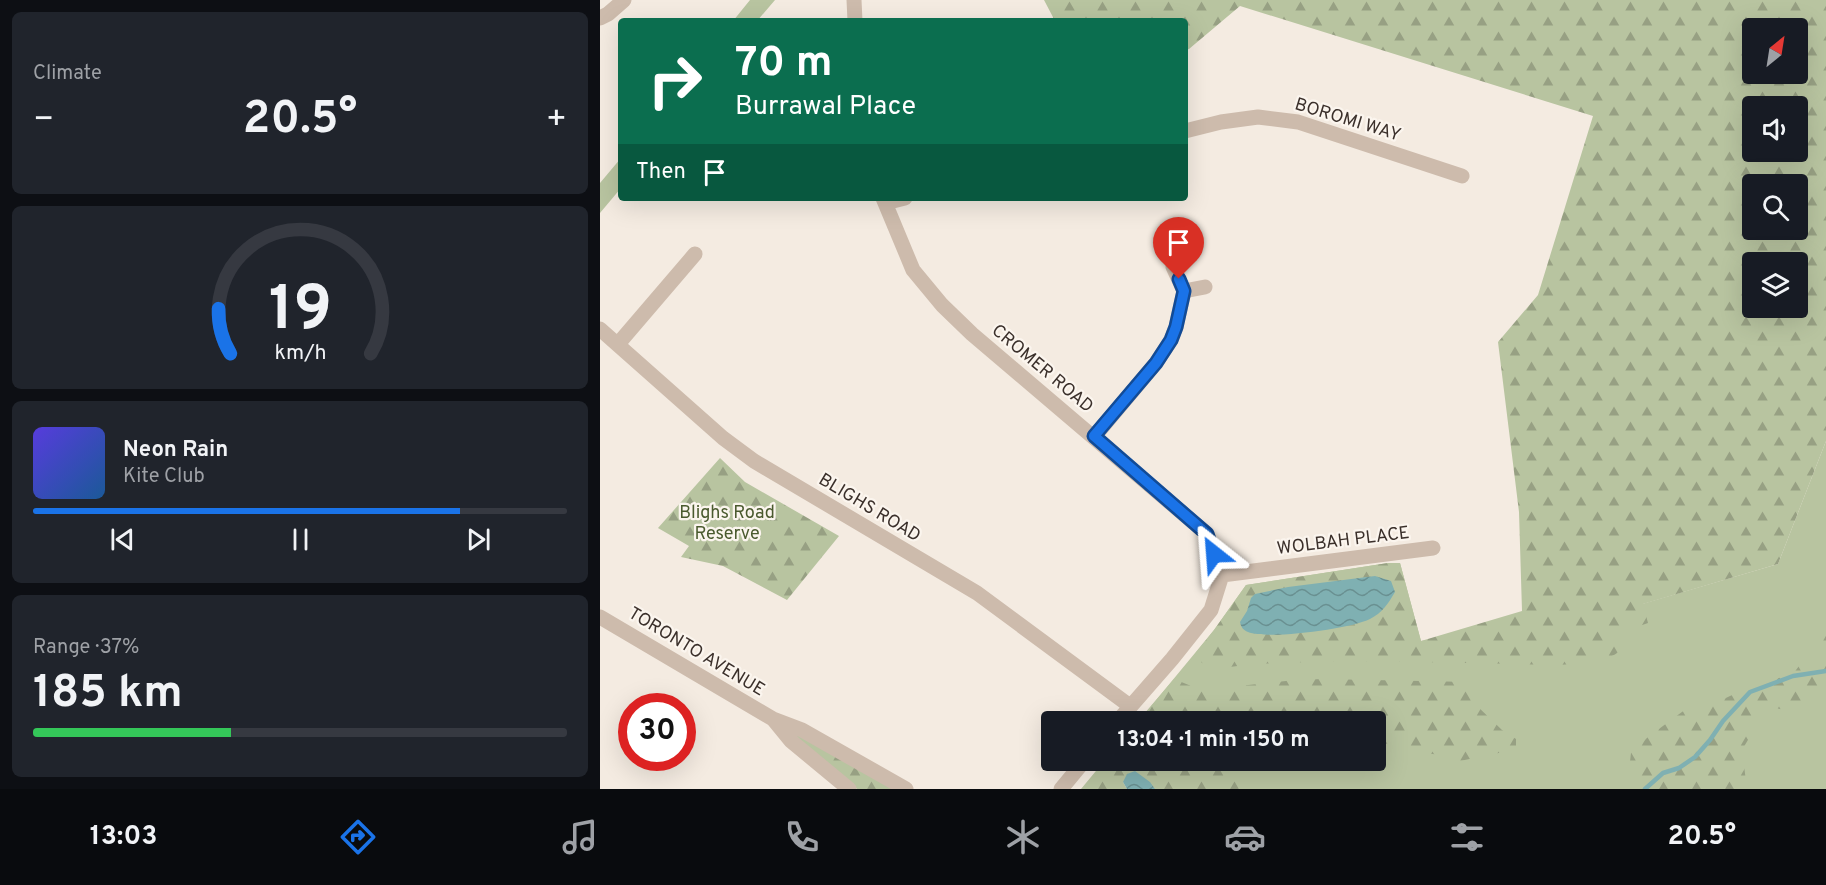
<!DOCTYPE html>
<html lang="en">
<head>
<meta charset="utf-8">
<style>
	:root { --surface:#171b24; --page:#20242c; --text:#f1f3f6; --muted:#9ea1a6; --line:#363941; --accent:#1a73e8 }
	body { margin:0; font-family:Overpass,sans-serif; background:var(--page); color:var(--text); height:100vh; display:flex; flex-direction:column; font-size:22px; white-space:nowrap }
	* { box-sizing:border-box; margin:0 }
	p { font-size:20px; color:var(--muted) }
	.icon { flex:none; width:33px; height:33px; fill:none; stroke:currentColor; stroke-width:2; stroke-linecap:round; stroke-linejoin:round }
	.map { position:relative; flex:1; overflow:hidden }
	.side { display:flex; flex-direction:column; gap:12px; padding:12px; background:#0d0f14; width:600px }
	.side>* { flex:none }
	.top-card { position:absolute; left:18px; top:18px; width:570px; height:183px; border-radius:6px; box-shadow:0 6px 24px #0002; background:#0b6e4f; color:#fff; overflow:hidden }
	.needle { width:39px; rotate:30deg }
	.tools { position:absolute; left:1142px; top:18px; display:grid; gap:12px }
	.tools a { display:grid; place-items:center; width:66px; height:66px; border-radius:6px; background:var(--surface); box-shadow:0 6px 24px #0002; font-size:30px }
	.speed { position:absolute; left:18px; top:693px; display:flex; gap:12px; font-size:30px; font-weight:700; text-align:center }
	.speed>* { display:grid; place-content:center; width:78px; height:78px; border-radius:50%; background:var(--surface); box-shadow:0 6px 24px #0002; line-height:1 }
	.speed .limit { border:9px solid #d22; background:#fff; color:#111 }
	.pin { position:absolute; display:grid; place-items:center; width:51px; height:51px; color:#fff; margin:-62px -26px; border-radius:50% 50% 50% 0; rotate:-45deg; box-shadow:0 0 6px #0007 }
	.pin .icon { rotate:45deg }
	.me { position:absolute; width:66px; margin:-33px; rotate:332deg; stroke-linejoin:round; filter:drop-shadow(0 0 4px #0008) }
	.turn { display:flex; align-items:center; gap:21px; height:126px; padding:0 18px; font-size:27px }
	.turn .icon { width:78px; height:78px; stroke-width:2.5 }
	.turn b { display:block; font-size:42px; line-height:51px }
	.then { display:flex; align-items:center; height:57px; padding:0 18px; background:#0003; gap:12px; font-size:22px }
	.big { font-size:45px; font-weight:700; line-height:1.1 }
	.side .tile { flex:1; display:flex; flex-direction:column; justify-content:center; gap:9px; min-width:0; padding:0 21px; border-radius:9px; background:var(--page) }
	.side .dial { align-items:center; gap:0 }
	.dial svg { height:156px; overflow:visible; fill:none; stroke:var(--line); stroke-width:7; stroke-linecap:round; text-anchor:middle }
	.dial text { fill:var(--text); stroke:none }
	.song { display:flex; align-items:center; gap:18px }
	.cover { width:72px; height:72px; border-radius:9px; background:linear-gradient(135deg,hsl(250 70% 55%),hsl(210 70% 35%)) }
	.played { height:6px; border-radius:3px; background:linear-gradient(90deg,var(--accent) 80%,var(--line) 80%) }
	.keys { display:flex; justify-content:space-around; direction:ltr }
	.heat { display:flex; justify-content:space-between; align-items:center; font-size:33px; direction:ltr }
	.charge { height:9px; border-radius:4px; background:linear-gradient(90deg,#34c759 37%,var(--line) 0) }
	.trip { position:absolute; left:441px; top:711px; width:345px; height:60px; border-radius:6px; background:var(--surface); box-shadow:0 6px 24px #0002; font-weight:700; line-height:60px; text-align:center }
	.dock { display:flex; height:96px; justify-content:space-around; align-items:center; background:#090b0e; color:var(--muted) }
	.dock .icon { width:42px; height:42px }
	.dock .current { color:var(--accent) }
	.dock b { font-size:27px; color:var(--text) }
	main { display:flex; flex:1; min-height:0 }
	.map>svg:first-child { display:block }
</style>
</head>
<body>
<main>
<section class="side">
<div class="tile"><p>Climate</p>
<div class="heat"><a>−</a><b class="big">20.5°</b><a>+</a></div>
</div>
<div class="tile dial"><svg viewBox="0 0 100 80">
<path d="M14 69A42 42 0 1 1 86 69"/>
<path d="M14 69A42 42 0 0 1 8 46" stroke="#1a73e8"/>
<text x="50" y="56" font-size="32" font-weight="700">19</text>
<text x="50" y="72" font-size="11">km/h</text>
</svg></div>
<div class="tile">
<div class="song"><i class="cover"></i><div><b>Neon Rain</b><p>Kite Club</p></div></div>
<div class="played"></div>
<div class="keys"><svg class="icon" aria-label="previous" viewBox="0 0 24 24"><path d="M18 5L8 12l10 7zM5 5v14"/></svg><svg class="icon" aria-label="pause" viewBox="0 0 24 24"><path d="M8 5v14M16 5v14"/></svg><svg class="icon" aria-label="next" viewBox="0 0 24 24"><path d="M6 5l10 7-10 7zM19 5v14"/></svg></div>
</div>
<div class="tile"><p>Range · 37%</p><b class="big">185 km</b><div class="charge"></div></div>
</section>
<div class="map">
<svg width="1226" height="789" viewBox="0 0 1226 789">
	<defs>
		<pattern id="forest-firs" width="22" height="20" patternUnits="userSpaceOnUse" patternTransform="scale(1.5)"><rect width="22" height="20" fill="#b8c4a0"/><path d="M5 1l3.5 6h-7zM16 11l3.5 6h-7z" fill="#97a083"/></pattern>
		<pattern id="water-waves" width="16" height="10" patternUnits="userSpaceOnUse" patternTransform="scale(1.5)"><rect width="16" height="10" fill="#7fb0b2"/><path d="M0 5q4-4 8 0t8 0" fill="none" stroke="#699091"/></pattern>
	</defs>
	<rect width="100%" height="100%" fill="#f4ebe1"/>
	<!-- grass -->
	<path fill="#b8c4a0" d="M 150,0 L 175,0 L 157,21 L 133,21 Z
		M 21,158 L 21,188 L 0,213 L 0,183 Z
		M 1226,441 L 1226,789 L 577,789 L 542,761 L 776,760 L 776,722 L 538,722 L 614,630 L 646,585 L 788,563 L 800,563 L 821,641 L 1042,604 L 1178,564 Z"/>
	<!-- forest -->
	<path fill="url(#forest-firs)" fill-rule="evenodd" d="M 444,0 L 1226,0 L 1226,441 L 1178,564 L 1043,604 L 1048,623 L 1025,631 C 1025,639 1024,648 1017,653 C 1007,661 973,664 959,665 C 857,663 755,659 653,664 C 633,666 607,674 594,655 L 614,630 L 646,585 L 788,563 L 800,563 L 821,641 L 922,611 L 919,512 L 898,342 L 938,295 L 993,116 L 640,6 L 589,49 L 585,50 L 585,21 L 455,21 ZM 1152,28 L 1197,28 L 1197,74 L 1152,74 ZM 1152,106 L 1197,106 L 1197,152 L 1152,152 ZM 1152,184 L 1197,184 L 1197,230 L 1152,230 ZM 1152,262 L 1197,262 L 1197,308 L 1152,308 ZM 775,576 L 755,624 L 679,635 L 643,616 L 655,594 L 662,591 Z
		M 120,458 L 145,482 L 239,536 L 187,600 L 123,566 L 81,557 L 89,546 L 58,528 Z
		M 1226,631 L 1226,687 L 1197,713 L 1168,706 L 1142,750 L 1147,789 L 1058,789 L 1029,770 L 1031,753 L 1048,737 L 1086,709 L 1109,706 L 1151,686 L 1193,674 L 1202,662 L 1221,655 L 1214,643 Z
		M 574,679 L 601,690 L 695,680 L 723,679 L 870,682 L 875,704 L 902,730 L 916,739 L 916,746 L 913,750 L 855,762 L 839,755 L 814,751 L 776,741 L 776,722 L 690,722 L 679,720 L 675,722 L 538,721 Z
		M 192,731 L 295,789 L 257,789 L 193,735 Z
		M 505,760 L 634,761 L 633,776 L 639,789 L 555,789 L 523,782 L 527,789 L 481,789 Z"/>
	<!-- water -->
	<path fill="url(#water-waves)" d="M 775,576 L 791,581 L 795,592 C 788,604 782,613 770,619 C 750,629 668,640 648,632 C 643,630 641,627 640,622 L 647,611 L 651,598 L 655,594 L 688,587 Z
		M 535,771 L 550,782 L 555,789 L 527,789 L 523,782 L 527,774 Z"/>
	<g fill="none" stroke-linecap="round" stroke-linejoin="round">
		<!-- stream -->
		<path stroke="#7fb0b2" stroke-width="4.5" d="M 1045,789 L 1063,773 L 1079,768 L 1095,757 L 1110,740 L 1123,721 L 1150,692 L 1193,676 L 1226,671"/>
		<!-- minor -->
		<path stroke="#cdbbac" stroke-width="15" d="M 254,0 L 255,21
			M 0,18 L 8,14 L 24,0
			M 585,131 L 621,122 L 658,117 L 698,122 L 862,176
			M 283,198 L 313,270 L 342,305 L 372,334 L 607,534 L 622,575 L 611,610 L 572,659 L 517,722
			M 285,203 L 305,198
			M 584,291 L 605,287
			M 0,329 L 123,438 L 154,461 L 377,593 L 530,706
			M 18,344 L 95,254
			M 494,437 L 556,363 L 571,340 L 576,327 L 584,291 L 573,267
			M 622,575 L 833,548
			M 461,789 L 485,760"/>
		<!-- tertiary -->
		<path stroke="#cdbbac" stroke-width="15" d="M 0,617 L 173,719 L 202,730 L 306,789
			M 173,719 L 191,741 L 249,789"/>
	</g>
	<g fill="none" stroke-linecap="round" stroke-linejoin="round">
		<defs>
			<path id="route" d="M 579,279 L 584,291 L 576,327 L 571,340 L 556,363 L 494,436 L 607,534 L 614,554"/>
		</defs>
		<!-- route casing -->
		<use href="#route" stroke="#114b97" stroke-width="15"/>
		<!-- route -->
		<use href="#route" stroke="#1a73e8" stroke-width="10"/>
	</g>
	<g text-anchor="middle" stroke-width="4.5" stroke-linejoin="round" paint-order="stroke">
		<!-- street labels -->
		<g font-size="18" fill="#3b302b" stroke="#fbf5ee">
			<text transform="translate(748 119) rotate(17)" y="6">BOROMI WAY</text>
			<text transform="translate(443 368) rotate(40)" y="6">CROMER ROAD</text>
			<text transform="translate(270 507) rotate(31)" y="6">BLIGHS ROAD</text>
			<text transform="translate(743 540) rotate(-7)" y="6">WOLBAH PLACE</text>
			<text transform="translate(97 651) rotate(31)" y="6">TORONTO AVENUE</text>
		</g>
		<!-- park labels -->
		<g font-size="18" fill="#4a5a2e" stroke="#fbf5ee">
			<text x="127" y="518">Blighs Road<tspan x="127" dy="21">Reserve</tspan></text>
		</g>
	</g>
</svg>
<div class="tools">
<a><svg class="needle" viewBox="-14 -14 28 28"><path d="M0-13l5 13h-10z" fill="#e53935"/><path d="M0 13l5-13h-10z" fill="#9ea1a6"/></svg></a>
<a><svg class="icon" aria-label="sound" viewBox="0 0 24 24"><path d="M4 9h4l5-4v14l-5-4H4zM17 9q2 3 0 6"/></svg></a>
<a><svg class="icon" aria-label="search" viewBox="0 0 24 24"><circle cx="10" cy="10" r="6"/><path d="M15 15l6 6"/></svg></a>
<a><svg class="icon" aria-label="layers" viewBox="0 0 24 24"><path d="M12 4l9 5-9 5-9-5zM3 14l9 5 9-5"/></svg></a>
</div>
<div class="speed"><div class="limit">30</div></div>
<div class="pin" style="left:579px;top:279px;background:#d93025"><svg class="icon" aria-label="arrive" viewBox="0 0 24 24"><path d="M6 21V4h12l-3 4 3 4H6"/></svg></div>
<svg class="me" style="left:614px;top:554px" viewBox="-20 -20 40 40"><path d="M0-17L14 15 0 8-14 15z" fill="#1a73e8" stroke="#fff" stroke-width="4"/></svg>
<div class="trip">13:04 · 1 min · 150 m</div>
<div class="top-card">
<div class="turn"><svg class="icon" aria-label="right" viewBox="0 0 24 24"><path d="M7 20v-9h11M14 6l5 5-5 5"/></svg><div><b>70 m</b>Burrawal Place</div></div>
<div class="then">Then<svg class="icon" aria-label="arrive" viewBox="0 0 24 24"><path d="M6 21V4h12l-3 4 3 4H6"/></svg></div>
</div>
</div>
</main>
<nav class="dock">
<b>13:03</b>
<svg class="icon current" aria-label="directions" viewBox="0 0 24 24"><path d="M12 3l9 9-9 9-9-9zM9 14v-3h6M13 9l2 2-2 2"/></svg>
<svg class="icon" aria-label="music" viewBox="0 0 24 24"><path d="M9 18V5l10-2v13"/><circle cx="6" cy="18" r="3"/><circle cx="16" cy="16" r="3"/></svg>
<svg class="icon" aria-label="phone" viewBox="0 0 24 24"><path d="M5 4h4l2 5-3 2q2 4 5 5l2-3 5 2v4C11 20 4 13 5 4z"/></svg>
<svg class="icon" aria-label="climate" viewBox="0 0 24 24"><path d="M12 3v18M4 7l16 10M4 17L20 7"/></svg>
<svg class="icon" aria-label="car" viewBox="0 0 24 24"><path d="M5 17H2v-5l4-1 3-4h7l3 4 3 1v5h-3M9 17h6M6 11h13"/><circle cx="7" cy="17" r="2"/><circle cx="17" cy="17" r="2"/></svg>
<svg class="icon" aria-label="filters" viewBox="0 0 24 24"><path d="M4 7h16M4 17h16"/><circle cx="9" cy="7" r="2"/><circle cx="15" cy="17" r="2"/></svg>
<b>20.5°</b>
</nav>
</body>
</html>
